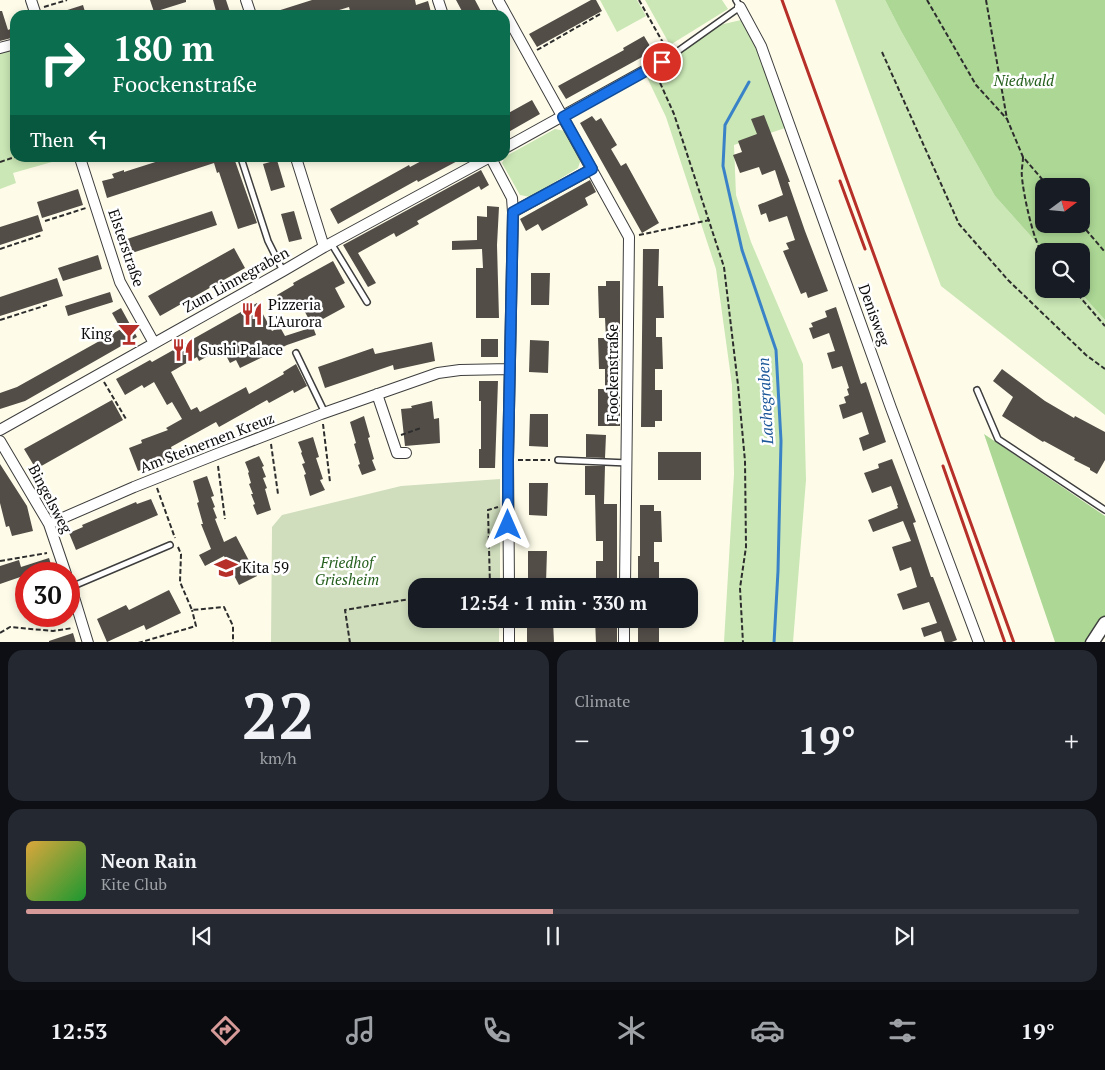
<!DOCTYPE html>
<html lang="en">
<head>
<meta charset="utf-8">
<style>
	:root { --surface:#171b24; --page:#242831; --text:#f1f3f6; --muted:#9ea1a6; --line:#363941; --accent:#d69b99 }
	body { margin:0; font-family:"PT Serif",serif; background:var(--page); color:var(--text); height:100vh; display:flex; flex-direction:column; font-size:19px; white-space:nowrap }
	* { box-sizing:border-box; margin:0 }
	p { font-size:16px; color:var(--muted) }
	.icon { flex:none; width:28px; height:28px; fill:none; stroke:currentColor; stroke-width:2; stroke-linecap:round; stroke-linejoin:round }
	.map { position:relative; height:642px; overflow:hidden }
	.drawer { display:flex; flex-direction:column; gap:8px; padding:8px; background:#0d0f14; flex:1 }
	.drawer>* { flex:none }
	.guide { position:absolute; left:10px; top:10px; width:500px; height:152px; border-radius:15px; box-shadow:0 2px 8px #0003; background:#0b6e4f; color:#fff; overflow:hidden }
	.needle { width:32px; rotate:74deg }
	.tools { position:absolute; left:1035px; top:178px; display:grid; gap:10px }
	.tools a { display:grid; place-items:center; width:55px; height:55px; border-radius:10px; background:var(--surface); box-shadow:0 2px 8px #0003; font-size:25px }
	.speed { position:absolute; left:15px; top:562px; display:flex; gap:10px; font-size:25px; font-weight:700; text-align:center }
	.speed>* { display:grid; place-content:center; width:65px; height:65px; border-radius:50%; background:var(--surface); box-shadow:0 2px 8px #0003; line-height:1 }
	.speed .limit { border:8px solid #d22; background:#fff; color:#111 }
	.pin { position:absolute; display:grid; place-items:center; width:42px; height:42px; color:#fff; margin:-21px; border:2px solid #fff; border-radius:50%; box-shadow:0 1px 5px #0007 }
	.me { position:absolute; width:55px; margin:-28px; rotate:0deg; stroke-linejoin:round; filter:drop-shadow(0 0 4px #0008) }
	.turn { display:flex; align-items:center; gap:18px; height:105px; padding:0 20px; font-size:22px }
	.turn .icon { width:65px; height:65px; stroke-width:2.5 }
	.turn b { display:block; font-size:35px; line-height:42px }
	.then { display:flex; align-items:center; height:48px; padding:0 20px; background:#0003; gap:10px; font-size:19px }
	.big { font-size:38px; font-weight:700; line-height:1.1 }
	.drawer .widget { flex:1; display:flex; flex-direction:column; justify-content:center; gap:8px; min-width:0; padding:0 18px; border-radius:15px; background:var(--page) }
	.drawer .dial { align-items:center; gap:0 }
	.dial b { font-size:65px; line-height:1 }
	.song { display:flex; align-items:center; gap:15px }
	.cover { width:60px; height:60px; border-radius:8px; background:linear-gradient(135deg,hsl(40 70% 55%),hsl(130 70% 35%)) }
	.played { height:5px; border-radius:2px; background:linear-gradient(90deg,var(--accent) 50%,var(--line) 50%) }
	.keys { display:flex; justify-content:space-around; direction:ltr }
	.heat { display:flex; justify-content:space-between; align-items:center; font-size:28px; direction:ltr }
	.drawer .tiles { flex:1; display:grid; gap:8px; grid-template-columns:1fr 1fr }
	.widget:last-child { grid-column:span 2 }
	.trip { position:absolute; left:408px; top:578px; width:290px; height:50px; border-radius:15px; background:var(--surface); box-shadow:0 2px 8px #0003; font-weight:700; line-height:50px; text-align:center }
	.menu { display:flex; height:80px; justify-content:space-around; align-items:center; background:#090b0e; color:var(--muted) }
	.menu .icon { width:35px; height:35px }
	.menu .on { color:var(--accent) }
	.menu b { font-size:22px; color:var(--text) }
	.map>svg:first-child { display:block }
</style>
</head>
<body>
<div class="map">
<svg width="1105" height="643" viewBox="0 0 1105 643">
	<rect width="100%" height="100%" fill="#fefce9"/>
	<!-- green -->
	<path fill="#cae7b5" d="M 600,0 L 637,0 L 646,16 L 617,32 Z
		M 645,0 L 722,0 L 728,9 L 670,45 Z
		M 835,0 L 885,0 L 901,31 L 995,196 L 1044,251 L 1044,289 L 1077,289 L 1105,320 L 1105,415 L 941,286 Z
		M 741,20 L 775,70 L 791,126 L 734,145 L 736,195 L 751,242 L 803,364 L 806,480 L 793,642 L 724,642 L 734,474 L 732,385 L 716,269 L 666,117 L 643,69 L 711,27 Z
		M 15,44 L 15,158 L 66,158 L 13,173 L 16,183 L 0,189 L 0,48 Z
		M 555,129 L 565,131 L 581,159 L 578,168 L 530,197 L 520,195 L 502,163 L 506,156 Z"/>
	<!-- forest -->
	<path fill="#acd795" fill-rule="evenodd" d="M 885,0 L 1105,0 L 1105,320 L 1077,289 L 1081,289 L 1081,251 L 1044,251 L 995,196 L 901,31 ZM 1044,186 L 1081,186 L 1081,224 L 1044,224 Z
		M 984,434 L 1105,516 L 1105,616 L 1089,642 L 1055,642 Z"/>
	<!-- cemetery -->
	<path fill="#d0debd" d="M 500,479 L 500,586 L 416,586 L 416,619 L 499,619 L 499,642 L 271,642 L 272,527 L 282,515 L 401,486 Z"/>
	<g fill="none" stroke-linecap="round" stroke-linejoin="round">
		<!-- stream -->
		<path stroke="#3982c8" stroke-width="3" d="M 749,82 L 725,125 L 723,166 L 742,250 L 776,350 L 781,441 L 778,571 L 774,643"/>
	</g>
	<!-- building -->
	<path fill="#534d48" d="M 150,0 L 186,0 L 186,2 L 154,12 Z
		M 213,0 L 226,0 L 231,15 L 217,15 Z
		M 312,0 L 415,0 L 416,5 L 428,1 L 431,12 L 421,15 L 351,15 L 349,7 L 323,15 L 271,15 L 271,13 Z
		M 456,0 L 475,0 L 483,15 L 464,15 Z
		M 591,0 L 596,0 L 602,11 L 537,47 L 529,34 Z
		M 83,5 L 86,15 L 59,15 L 58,13 Z
		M 0,11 L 2,11 L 8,30 L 15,27 L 15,37 L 0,41 Z
		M 644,36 L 653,51 L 566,99 L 558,86 L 624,50 L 623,48 Z
		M 532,100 L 540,114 L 505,134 L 505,115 Z
		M 764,115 L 790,182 L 788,182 L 805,231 L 828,291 L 808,298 L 806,292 L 801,294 L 783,251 L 789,249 L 786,243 L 795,240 L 787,216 L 769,222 L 766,213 L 761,215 L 758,205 L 783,195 L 775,170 L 762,175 L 759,167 L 740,173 L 733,155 L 742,152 L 738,141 L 757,134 L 751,119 Z
		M 592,116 L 596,121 L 601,118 L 617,145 L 611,149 L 621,166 L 626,163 L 659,223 L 642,233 L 580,123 Z
		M 168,158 L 234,158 L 257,223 L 238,229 L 219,172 L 217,173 L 214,163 L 107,198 L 102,181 L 114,178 L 112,174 L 124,170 L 124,172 Z
		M 427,158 L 463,158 L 418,182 L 417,180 L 338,224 L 330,209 L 409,165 L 410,167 Z
		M 277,160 L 285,187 L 271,191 L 263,164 Z
		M 481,170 L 489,185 L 481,190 L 479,186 L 417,221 L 419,224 L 396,237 L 394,233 L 358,253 L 376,283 L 368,287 L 343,245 Z
		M 590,180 L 596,192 L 585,198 L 588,205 L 542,231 L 538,224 L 526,231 L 520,219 Z
		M 78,189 L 83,205 L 42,218 L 37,202 Z
		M 487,206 L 499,207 L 497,245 L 499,318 L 476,318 L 476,268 L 483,268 L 482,249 L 452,250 L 452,241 L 477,240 L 477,216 L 487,217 Z
		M 212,211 L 217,225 L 126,255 L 121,241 Z
		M 294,211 L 302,239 L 289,242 L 281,214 Z
		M 38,215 L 43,231 L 0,245 L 0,227 Z
		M 234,248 L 245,268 L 160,316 L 148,296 Z
		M 643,249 L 659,249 L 658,286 L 663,286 L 664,318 L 656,318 L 656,337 L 662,337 L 663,369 L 655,369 L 655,390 L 662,390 L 662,421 L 655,421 L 655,427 L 641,427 Z
		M 98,255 L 102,269 L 63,281 L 58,268 Z
		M 333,261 L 345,283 L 335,288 L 345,307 L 312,325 L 299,301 L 285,309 L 277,295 L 294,285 L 293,283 Z
		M 531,273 L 550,273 L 549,305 L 531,305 Z
		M 57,278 L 63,296 L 0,316 L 0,297 Z
		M 606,281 L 620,281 L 620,426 L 598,426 L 598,389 L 605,389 L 605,369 L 599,369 L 598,338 L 606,338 L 605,318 L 599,318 L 598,286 L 606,286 Z
		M 110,292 L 113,302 L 68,316 L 65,306 Z
		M 257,303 L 272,331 L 280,327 L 285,336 L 313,327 L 316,335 L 287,345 L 240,368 L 236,360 L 230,363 L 222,348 L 199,361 L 197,357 L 171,372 L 191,410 L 197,407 L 200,412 L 246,387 L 249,394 L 284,374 L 283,372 L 296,364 L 307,386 L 294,393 L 293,390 L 269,403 L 267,400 L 219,427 L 216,422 L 171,447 L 174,457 L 138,471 L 129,448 L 142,443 L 141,440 L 168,430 L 166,428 L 182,419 L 172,402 L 167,405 L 154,382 L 144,388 L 142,385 L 125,395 L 116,379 L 150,360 L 152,362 Z
		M 836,307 L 861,384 L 866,382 L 886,442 L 863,451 L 859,438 L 869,434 L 862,412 L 843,419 L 839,405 L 846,403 L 844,397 L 849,395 L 847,389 L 849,388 L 842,366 L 832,369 L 827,353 L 835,351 L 829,333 L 813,339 L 809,328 L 813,327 L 811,323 L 827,317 L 825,311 Z
		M 121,308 L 137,337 L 25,401 L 0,409 L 0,393 L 17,387 L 121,329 L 112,313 Z
		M 481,339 L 498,339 L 498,357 L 481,357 Z
		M 530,340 L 549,341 L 548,373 L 529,372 Z
		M 432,342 L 435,361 L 394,370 L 393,365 L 325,388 L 318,367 L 373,348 L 375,354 Z
		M 1002,369 L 1045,401 L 1074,418 L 1075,416 L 1105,432 L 1105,460 L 1097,474 L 1090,470 L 1090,468 L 1074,460 L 1075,458 L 1044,441 L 1043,442 L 1002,416 L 1013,397 L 993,381 Z
		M 479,381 L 498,381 L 495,468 L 479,468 L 479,449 L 481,449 L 481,401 L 479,401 Z
		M 112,400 L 123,420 L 36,469 L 24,449 Z
		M 432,401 L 434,419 L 439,418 L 440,443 L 405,446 L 401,409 L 412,408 L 411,406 Z
		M 530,414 L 548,414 L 548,447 L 529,446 Z
		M 364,416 L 370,437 L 368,438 L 374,459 L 372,460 L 376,470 L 362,475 L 358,465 L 360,464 L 354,444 L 356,443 L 350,422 Z
		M 586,434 L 606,435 L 605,458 L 586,457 Z
		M 313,437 L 319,457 L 316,458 L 323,479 L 320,480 L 325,490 L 310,496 L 304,475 L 306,474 L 302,464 L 305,463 L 301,453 L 302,452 L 298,442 Z
		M 658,452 L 701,452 L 701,480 L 658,480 Z
		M 259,456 L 264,466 L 262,467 L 266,477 L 263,478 L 267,488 L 265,489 L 271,510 L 257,515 L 253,505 L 255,504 L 251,494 L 253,494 L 249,484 L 251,483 L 248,473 L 249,472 L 245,462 Z
		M 892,459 L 916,522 L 913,523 L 931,577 L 933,577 L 957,640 L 949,643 L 945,643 L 941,631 L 924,637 L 921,628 L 937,623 L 929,602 L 903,610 L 897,594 L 917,587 L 911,567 L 900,571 L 892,547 L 911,541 L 903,521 L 873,532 L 868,520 L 898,508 L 897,505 L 898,505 L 891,486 L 872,493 L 864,473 L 879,468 L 878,464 Z
		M 0,464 L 27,506 L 33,531 L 12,536 L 9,526 L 6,527 L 0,503 Z
		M 585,466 L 605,466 L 604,504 L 617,504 L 617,586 L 596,586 L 596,561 L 603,561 L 603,541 L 596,541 L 595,495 L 585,495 Z
		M 207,476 L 214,496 L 211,497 L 215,507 L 213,508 L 217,518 L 215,519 L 224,542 L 236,536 L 257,576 L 239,585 L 224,556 L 205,566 L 199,555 L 211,549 L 201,524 L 203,524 L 197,503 L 199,502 L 193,481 Z
		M 529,483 L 548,483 L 547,516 L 529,515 Z
		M 151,499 L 158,515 L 76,550 L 69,533 L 83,527 L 82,525 L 136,502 L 137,504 Z
		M 640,505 L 654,505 L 654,511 L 661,511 L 662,542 L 654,542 L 654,562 L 659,562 L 659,586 L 638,586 L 638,556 L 640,556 Z
		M 528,551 L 547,551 L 546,583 L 528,583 Z
		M 49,558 L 54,574 L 26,574 L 26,575 L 0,584 L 0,566 L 19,560 L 21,567 Z
		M 169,590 L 181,613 L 146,630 L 144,625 L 107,642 L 97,619 L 126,605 L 129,610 Z
		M 595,619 L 617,619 L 617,643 L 596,643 Z
		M 638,619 L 659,619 L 659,643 L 638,643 Z
		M 527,621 L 553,621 L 554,643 L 527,643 Z
		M 73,633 L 76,643 L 49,643 L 49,641 Z"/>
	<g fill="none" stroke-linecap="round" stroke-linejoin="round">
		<defs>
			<path id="service" d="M 671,56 L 740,7 L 736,0
				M 241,158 L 268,241 L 283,271
				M 331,243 L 367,302
				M 296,353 L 325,413
				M 977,390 L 998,439 L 1105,510
				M 558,460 L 628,463
				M 71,587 L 170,545"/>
			<path id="minor" d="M 31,0 L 36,15
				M 246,0 L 251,15
				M 438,0 L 443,15
				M 498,0 L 629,237 L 625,586
				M 740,7 L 761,46 L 891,408 L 979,643
				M 0,48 L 15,44
				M 505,148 L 671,56
				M 80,158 L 120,282 L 154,343
				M 296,158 L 324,247
				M 491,158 L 512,198 L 513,212 L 508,460 L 509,586
				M 513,212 L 592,169
				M 377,394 L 397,453 L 406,453
				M 0,430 L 283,271 L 324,247 L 488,158
				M 0,441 L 49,524 L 66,574
				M 49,524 L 134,487 L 217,454 L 321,414 L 438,373 L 460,370 L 510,369
				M 69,581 L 88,643
				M 509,619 L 509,643
				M 624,643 L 624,619"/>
			<path id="tertiary" d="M 1092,643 L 1105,623"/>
		</defs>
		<!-- service casing -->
		<use href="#service" stroke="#3e3e3e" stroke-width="8"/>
		<!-- minor casing -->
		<use href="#minor" stroke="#3e3e3e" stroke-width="12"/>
		<!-- tertiary casing -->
		<use href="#tertiary" stroke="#3e3e3e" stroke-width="15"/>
		<!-- path -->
		<path stroke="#2d2d2d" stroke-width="2" stroke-dasharray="5 2.5" stroke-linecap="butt" d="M 639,0 L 666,48
			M 927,0 L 976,85 L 1007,119
			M 986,0 L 1007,119 L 1023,157 L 1048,186
			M 44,7 L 67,0
			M 537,50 L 602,13
			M 882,52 L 959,224 L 1008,280 L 1086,355 L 1105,369
			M 657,76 L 674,114 L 724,267 L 738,385 L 745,461 L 746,547 L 740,588 L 743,643
			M 1023,157 C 1023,163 1021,171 1022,177 C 1023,193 1034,245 1044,256
			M 0,162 L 15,157
			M 45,221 L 86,208
			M 1081,224 L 1105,252
			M 639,235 L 710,220
			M 0,249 L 42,235
			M 1073,289 L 1105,326
			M 0,320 L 47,305
			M 104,382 L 126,419
			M 323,424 L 330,482
			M 401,435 L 421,428
			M 271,444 L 278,494
			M 518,460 L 550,460
			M 218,466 L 225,519
			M 157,488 L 175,538
			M 178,547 L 181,554 L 180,582 L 192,610 L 224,607 L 233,626 L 233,643
			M 0,561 L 47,553
			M 490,586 L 488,510 L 498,507
			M 492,586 L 499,585
			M 0,633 L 10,627 L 53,631 L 73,628
			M 138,643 L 196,626 L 192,610
			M 350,643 L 345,610 L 416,598"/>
		<!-- service -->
		<use href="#service" stroke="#fff" stroke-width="5"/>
		<!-- minor -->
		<use href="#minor" stroke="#fff" stroke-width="10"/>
		<!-- tertiary -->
		<use href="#tertiary" stroke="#fff" stroke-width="12"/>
		<!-- rail -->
		<path stroke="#b62f28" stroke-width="3" d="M 782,0 L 1014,643
			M 840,181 L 865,249
			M 943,466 L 1005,643"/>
	</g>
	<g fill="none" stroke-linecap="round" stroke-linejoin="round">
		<defs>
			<path id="route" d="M 508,525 L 508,460 L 513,212 L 592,169 L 563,117 L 662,62"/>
		</defs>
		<!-- route casing -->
		<use href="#route" stroke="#114b97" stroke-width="12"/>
		<!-- route -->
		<use href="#route" stroke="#1a73e8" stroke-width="9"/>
	</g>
	<!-- icons -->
	<defs>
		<symbol id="restaurant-bare" viewBox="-9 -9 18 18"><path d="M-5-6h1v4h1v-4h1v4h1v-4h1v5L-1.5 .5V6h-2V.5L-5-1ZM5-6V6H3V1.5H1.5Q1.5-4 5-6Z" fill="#b62f28" stroke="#fff" stroke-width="2.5" paint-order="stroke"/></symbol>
		<symbol id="bar-bare" viewBox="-9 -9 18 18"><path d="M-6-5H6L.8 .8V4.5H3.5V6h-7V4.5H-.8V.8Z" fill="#b62f28" stroke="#fff" stroke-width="2.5" paint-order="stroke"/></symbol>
		<symbol id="school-bare" viewBox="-9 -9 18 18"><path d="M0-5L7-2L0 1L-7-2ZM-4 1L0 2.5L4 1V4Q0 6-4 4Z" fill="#b62f28" stroke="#fff" stroke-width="2.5" paint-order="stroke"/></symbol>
	</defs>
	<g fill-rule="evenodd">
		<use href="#restaurant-bare" x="236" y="298" width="32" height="32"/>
		<use href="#bar-bare" x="113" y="318" width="32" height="32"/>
		<use href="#restaurant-bare" x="167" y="334" width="32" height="32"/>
		<use href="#school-bare" x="210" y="552" width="32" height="32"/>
	</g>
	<g text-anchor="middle" stroke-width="5" stroke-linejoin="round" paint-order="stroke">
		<!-- park labels -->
		<g font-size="15" font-style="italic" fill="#26601e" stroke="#fff">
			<text x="1024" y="86">Niedwald</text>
			<text x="347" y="568">Friedhof<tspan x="347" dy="17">Griesheim</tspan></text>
		</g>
		<!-- street labels -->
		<g font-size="15" fill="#0b0b0b" stroke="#fff">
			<text transform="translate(126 248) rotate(71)" y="5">Elsterstraße</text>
			<text transform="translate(236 280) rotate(-29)" y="5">Zum Linnegraben</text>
			<text transform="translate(874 315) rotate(70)" y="5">Denisweg</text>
			<text transform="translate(613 373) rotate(-90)" y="5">Foockenstraße</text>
			<text transform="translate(207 443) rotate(-21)" y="5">Am Steinernen Kreuz</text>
			<text transform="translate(50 499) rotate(62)" y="5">Bingelsweg</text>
		</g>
		<!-- poi labels -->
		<g font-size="15" fill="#0b0b0b" stroke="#fff" text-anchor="start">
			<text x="268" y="310">Pizzeria<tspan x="268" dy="17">L'Aurora</tspan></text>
			<text x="112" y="339" text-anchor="end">King</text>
			<text x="200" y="355">Sushi Palace</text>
			<text x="242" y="573">Kita 59</text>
		</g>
		<!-- water labels -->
		<g font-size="16" font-style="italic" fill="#195598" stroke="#fff">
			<text transform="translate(765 401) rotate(-93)" y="6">Lachegraben</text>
		</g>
	</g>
</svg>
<div class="tools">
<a><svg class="needle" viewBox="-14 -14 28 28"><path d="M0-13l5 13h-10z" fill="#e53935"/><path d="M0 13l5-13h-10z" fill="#9ea1a6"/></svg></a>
<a><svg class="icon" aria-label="search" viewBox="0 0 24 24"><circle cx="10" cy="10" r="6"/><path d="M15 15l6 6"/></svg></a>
</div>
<div class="speed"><div class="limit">30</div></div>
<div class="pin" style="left:662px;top:62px;background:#d93025"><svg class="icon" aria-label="arrive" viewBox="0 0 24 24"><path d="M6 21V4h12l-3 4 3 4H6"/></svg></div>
<svg class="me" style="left:508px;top:525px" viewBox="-20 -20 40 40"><path d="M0-17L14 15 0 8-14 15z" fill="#1a73e8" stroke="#fff" stroke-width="4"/></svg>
<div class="trip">12:54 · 1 min · 330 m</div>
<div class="guide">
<div class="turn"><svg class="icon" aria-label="right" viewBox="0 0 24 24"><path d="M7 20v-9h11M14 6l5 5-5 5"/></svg><div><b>180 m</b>Foockenstraße</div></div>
<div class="then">Then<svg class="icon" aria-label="left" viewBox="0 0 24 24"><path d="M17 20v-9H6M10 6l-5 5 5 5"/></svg></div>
</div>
</div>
<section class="drawer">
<div class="tiles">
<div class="widget dial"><b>22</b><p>km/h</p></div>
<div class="widget"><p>Climate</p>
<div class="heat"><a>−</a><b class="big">19°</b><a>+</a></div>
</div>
<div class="widget">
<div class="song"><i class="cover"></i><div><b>Neon Rain</b><p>Kite Club</p></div></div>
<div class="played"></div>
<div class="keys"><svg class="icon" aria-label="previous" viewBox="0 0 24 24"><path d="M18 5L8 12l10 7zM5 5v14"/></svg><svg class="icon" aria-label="pause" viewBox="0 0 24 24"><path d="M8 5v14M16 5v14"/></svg><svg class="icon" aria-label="next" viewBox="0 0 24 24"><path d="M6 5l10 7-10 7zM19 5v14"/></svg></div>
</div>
</div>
</section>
<nav class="menu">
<b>12:53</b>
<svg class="icon on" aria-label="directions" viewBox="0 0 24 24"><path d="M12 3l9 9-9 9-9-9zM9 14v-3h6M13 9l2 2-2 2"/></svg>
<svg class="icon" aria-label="music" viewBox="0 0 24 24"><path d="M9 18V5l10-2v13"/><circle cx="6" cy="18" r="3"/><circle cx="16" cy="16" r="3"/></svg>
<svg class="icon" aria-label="phone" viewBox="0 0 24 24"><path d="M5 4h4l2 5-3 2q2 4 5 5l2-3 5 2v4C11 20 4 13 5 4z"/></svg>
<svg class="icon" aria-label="climate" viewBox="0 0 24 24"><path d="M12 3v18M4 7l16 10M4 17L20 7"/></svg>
<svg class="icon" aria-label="car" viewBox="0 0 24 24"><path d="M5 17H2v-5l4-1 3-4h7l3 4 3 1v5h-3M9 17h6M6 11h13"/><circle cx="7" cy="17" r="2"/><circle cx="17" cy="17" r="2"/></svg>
<svg class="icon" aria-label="filters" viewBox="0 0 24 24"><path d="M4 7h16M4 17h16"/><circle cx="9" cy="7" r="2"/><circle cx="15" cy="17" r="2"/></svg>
<b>19°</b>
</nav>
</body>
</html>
